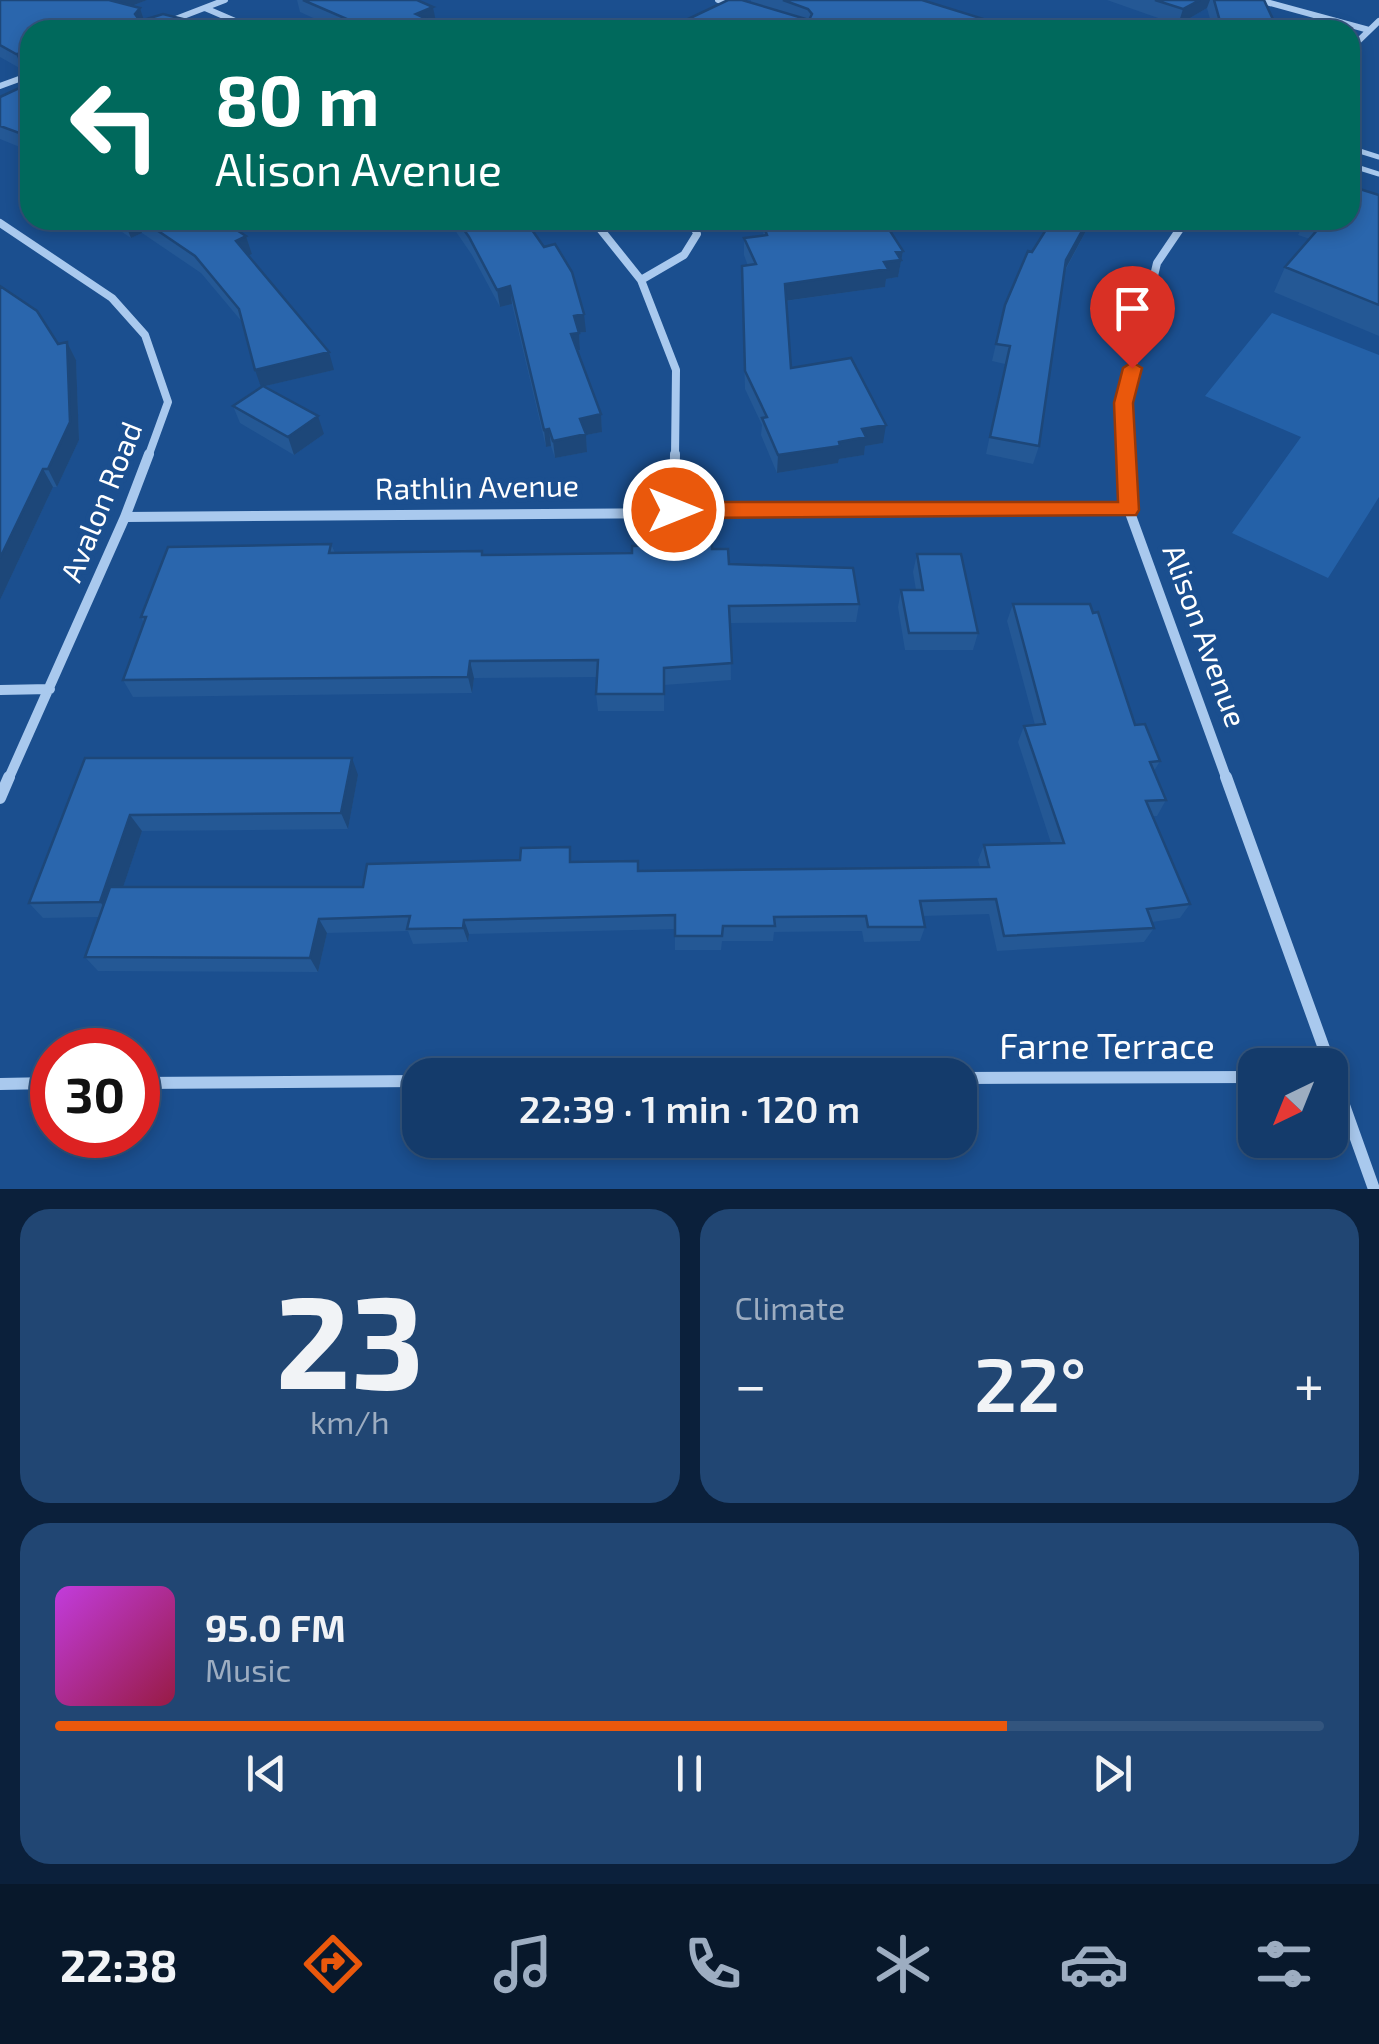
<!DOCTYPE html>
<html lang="en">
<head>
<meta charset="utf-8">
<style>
	:root { --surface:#143b6b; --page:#214673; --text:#f1f3f6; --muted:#9dadc1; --line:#33557e; --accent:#ea580c }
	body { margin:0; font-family:"Exo 2",sans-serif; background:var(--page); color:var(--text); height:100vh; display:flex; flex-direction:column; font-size:38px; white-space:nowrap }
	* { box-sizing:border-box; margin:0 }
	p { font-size:32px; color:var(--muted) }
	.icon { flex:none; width:55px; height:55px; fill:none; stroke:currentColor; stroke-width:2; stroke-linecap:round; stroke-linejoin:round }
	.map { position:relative; height:1189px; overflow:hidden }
	.drawer { display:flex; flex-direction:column; gap:20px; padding:20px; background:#0b203b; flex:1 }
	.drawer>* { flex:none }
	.hud { position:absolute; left:20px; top:20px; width:1340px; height:210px; border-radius:30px; box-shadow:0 5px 15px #0003,0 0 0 2px var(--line); background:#00695c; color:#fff; overflow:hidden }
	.needle { width:65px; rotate:223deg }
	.buttons { position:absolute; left:1238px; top:1048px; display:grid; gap:20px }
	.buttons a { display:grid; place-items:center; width:110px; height:110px; border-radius:20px; background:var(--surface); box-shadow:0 5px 15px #0003,0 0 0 2px var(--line); font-size:50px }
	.speed { position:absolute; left:30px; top:1028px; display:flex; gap:20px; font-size:50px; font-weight:700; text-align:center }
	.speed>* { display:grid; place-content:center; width:130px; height:130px; border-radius:50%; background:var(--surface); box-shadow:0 5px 15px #0003,0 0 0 2px var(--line); line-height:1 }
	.speed .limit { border:15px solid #d22; background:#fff; color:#111 }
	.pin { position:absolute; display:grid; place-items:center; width:85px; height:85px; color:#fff; margin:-102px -42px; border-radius:50% 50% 50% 0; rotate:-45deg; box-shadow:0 0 10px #0007 }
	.pin .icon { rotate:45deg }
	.me { position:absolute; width:110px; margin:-55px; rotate:90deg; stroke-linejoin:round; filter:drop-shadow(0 0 8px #0008) }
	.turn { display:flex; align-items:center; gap:35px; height:210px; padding:0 30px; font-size:45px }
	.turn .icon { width:130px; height:130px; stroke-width:2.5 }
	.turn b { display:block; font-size:70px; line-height:85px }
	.big { font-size:75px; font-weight:600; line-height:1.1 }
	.drawer .tile { flex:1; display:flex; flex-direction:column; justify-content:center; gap:15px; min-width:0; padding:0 35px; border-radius:30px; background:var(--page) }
	.drawer .dial { align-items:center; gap:0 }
	.dial b { font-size:130px; line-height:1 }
	.song { display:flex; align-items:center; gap:30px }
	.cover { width:120px; height:120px; border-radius:15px; background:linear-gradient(135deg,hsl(290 70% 55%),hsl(340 70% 35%)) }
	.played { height:10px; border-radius:5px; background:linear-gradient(90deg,var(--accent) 75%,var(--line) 75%) }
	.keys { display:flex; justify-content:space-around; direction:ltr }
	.heat { display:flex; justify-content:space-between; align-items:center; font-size:55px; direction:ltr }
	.drawer .tiles { flex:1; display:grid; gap:20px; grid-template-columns:1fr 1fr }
	.tile:last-child { grid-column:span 2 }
	.trip { position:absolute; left:402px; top:1058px; width:575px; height:100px; border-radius:30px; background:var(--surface); box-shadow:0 5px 15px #0003,0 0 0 2px var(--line); font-weight:600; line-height:100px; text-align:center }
	.tabs { display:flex; height:160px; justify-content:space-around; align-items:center; background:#08182b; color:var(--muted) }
	.tabs .icon { width:70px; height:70px }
	.tabs .active { color:var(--accent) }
	.tabs b { font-size:45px; color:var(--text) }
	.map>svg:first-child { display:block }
</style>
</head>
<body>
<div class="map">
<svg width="1379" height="1189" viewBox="0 0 1379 1189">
	<rect width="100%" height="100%" fill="#1b4f8f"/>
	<!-- green -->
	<path fill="#2461a8" d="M 1272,313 L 1379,355 L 1379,497 L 1328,578 L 1232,533 L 1301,437 L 1205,396 Z"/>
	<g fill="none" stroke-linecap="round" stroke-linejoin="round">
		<!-- lane -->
		<path stroke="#a9c9ee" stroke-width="5" d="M 1350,148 L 1379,157
			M 1350,165 L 1379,174"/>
		<!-- street-far3 -->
		<path stroke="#a9c9ee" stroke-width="6" d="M 718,0 L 737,7
			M 1259,0 L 1369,30
			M 205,8 L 256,30
			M 147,30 L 225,0
			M 1350,49 L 1379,21
			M 0,86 L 30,75"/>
		<!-- street-far2 -->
		<path stroke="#a9c9ee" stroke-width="8" d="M 593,220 L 641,280 L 676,370 L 675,457
			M 0,223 L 112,298 L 145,335 L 168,402 L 148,457
			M 641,280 L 684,255 L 697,234 L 692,220
			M 1127,457 L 1124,403 L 1157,263 L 1186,220"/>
		<!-- street-far1 -->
		<path stroke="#a9c9ee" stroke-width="10" d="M 1126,454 L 1129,510 L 1227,780
			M 674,510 L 675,454
			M 125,517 L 1129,510
			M 0,690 L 50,689
			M 8,780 L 125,517 L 149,454"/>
		<!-- street -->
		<path stroke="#a9c9ee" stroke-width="12" d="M 1226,777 L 1330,1065
			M 0,798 L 9,777
			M 1330,1066 L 1374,1189
			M 960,1078 L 1255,1077
			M 138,1083 L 420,1081
			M 0,1084 L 52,1083"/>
	</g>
	<!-- wall -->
	<path fill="#245895" d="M 0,0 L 147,0 L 132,6 L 140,8 L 144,20 L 227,30 L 30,30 L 30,70 L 23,70 L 0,57 Z
		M 297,0 L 417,0 L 433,7 L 435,22 L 451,30 L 340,30 L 300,12 Z
		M 751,0 L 922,0 L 1019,30 L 665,30 L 751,3 Z
		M 1107,0 L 1264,0 L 1277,28 L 1276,30 L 1213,30 L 1207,8 L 1178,25 Z
		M 30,83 L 30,171 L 27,169 L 20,153 L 27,150 L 0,139 L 0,97 Z
		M 1379,195 L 1379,336 L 1274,292 L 1285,267 L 1310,239 L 1298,235 L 1305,220 L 1350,220 Z
		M 90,220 L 221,220 L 246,236 L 252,254 L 248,255 L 334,370 L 265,386 L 324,434 L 294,455 L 240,423 L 233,406 L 261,387 L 243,323 L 201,273 L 142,233 L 131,238 L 110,224 L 102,228 Z
		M 430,220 L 525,220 L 586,332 L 579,333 L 580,350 L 577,351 L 601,414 L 602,432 L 586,435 L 587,452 L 555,458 L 551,446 L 546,447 L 512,304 L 500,307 L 472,255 L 450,223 L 437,227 Z
		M 1092,220 L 1065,271 L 1039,446 L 1033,464 L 986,454 L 1005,364 L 992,361 L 1005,305 L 1032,252 Z
		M 764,227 L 903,251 L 898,277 L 886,279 L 885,287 L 786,301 L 791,368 L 883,443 L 865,446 L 864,455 L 839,459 L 838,463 L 777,473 L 761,435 L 762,425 L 745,389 L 742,284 L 742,266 L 748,266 L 744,255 L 744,238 L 763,236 Z
		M 0,286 L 58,344 L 67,342 L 76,360 L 79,440 L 57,487 L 53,487 L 0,600 Z
		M 331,544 L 335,553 L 483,555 L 632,553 L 712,549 L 729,564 L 859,604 L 856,622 L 730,623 L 731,680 L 664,685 L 664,711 L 598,711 L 596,694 L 597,677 L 474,678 L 472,693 L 133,697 L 123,680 L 144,623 L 141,617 Z
		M 917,554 L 978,633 L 973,650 L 905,650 L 898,607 L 901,590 L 916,590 L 913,572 Z
		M 1013,604 L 1135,725 L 1160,761 L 1154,771 L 1166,800 L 1157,816 L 1153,816 L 1190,904 L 1180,918 L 1152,922 L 1154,928 L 1144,942 L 997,951 L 989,914 L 923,916 L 925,927 L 920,941 L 864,942 L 862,931 L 774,932 L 773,941 L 722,941 L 721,950 L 675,950 L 675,929 L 469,934 L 468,942 L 413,944 L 408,931 L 327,933 L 318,972 L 98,971 L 85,957 L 99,917 L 43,918 L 29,903 L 85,758 L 358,775 L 348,829 L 142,831 L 123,887 L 363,887 L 573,862 L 639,871 L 980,867 L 978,860 L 984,845 L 1051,843 L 1018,742 L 1024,726 L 1035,725 L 1007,621 Z"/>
	<!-- shaded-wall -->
	<path fill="#1d4779" d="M 106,0 L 147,0 L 111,14 Z
		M 1200,0 L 1210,0 L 1207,8 L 1178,25 L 1183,9 Z
		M 433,7 L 436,22 L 419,29 L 416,14 Z
		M 140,8 L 145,23 L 140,30 L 135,14 Z
		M 27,53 L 30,70 L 23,70 L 16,54 Z
		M 98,220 L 109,220 L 110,224 L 102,228 Z
		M 126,220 L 137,220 L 142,233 L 131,238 L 124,221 Z
		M 436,220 L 449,220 L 450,223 L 437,227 Z
		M 1088,220 L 1092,220 L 1061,277 L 1066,260 Z
		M 246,236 L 252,254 L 242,258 L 236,241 Z
		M 903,251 L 898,277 L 886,279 L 885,287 L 784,301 L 785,284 L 884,262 L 896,252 Z
		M 510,286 L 512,304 L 500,307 L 497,290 Z
		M 584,314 L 586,332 L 575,333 L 574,316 Z
		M 579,333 L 580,350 L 572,351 L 571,334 Z
		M 67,342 L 76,360 L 79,440 L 57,487 L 48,469 Z
		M 329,352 L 334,370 L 261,387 L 255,370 Z
		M 601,414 L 602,432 L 586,435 L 587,452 L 555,458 L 553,441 L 580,419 Z
		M 318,416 L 324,434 L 294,455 L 288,437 Z
		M 886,425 L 883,443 L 865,446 L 864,455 L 839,459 L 838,463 L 777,473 L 778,455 L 839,442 L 862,429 Z
		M 549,429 L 551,446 L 546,447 L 544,430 Z
		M 43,469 L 53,487 L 0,600 L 0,558 Z
		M 470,661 L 474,678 L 472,693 L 468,677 Z
		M 352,758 L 358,775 L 348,829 L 341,813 Z
		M 130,815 L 142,831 L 113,917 L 100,902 Z
		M 319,919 L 327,933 L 318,972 L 310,958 Z
		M 464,920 L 469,934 L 468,942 L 463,928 Z"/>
	<!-- building -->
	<path fill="#2a66ad" stroke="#1d4779" stroke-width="2.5" d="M 0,0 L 109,0 L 140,8 L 135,14 L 140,21 L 163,14 L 227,30 L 30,30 L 30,62 L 27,53 L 16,54 L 0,45 Z
		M 303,0 L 417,0 L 433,7 L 416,14 L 451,30 L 372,30 Z
		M 728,0 L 742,0 L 809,20 L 812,14 L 808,9 L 783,0 L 922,0 L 1019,30 L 665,30 Z
		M 1155,0 L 1200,0 L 1183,9 Z
		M 1214,0 L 1264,0 L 1277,28 L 1221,25 Z
		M 30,83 L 30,137 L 0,126 L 0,97 Z
		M 30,148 L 30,160 L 20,153 Z
		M 1350,186 L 1379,195 L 1379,305 L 1285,267 L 1326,220 L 1350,220 Z
		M 142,220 L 221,220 L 246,236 L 236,241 L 329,352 L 255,370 L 239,309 L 195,256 Z
		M 457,220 L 525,220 L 544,247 L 555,244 L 572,272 L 584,314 L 574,316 L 579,333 L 571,334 L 601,414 L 580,419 L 586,434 L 553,441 L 549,429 L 544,430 L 510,286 L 497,290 L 469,237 Z
		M 811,220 L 883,220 L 903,251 L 896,252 L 901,260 L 884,262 L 888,269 L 785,284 L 791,368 L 851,358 L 886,425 L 862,429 L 866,437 L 839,442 L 840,446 L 778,455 L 762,418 L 767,417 L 745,371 L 742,266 L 756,264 L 744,238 L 767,235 L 764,227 Z
		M 1052,220 L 1088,220 L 1066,260 L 1039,446 L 990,437 L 1010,346 L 996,344 L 1005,305 L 1028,251 L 1032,252 Z
		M 0,286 L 37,311 L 58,344 L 67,342 L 70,422 L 48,469 L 43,469 L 0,558 Z
		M 263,386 L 318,416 L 288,437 L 233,406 Z
		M 331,544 L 329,553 L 482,551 L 482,555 L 632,553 L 632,546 L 712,544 L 712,549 L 728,549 L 729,564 L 853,568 L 859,604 L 729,606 L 732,663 L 664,668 L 664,694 L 596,694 L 598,660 L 470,661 L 468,677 L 123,680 L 146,617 L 141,617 L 168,547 Z
		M 917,554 L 961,554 L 978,633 L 909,633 L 901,590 L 923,590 Z
		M 1013,604 L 1090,604 L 1093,613 L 1098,612 L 1135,725 L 1145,724 L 1160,761 L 1150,762 L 1166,800 L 1146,801 L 1190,904 L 1147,909 L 1154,928 L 1004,936 L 996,899 L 920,901 L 925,927 L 868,927 L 866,916 L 774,917 L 775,926 L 723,926 L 722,936 L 675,936 L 675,915 L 464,920 L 463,928 L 407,929 L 410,916 L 319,919 L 310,958 L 85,957 L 110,887 L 363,887 L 367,864 L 520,860 L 521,848 L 570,847 L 570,862 L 638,861 L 638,871 L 989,867 L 984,845 L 1064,843 L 1024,726 L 1045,724 Z
		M 85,758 L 352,758 L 341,813 L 130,815 L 100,902 L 29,903 Z"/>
	<!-- route -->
	<path fill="#ea580c" stroke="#983908" stroke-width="2.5" d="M 1132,362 L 1142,368 L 1133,403 L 1139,510 L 1136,515 L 674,518 L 664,510 L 674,502 L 1118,502 L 1114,403 L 1123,368 Z"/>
	<g text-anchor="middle" stroke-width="10" stroke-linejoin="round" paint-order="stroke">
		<!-- street labels -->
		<g font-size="30" fill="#fff" stroke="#1b4f8f">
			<text transform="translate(477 488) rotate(-1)" y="10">Rathlin Avenue</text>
			<text transform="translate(102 502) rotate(-68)" y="10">Avalon Road</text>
			<text transform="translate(1204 636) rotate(70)" y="10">Alison Avenue</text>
		</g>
		<!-- near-street labels -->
		<g font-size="35" fill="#fff" stroke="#1b4f8f">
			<text x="1107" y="1059">Farne Terrace</text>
		</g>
	</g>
</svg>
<div class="buttons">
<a><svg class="needle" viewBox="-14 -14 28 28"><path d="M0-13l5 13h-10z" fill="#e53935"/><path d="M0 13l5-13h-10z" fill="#9dadc1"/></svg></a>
</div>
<div class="speed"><div class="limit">30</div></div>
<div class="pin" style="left:1132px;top:368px;background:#d93025"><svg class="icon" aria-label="arrive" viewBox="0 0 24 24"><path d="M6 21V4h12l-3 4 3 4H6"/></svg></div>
<svg class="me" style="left:674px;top:510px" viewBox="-20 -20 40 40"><circle r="17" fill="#ea580c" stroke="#fff" stroke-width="3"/><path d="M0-11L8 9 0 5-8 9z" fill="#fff"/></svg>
<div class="trip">22:39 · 1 min · 120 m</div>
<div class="hud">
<div class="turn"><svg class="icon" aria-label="left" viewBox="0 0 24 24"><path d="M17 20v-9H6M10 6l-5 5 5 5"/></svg><div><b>80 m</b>Alison Avenue</div></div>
</div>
</div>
<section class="drawer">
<div class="tiles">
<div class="tile dial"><b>23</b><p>km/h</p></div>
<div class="tile"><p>Climate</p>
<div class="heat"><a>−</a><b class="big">22°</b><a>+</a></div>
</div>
<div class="tile">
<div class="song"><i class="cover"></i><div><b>95.0 FM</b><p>Music</p></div></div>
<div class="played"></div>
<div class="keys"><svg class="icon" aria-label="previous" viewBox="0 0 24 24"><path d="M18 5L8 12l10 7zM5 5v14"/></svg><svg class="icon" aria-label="pause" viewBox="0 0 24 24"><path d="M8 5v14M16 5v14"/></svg><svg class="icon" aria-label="next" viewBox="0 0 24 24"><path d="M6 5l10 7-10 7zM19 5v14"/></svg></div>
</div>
</div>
</section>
<nav class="tabs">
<b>22:38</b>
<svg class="icon active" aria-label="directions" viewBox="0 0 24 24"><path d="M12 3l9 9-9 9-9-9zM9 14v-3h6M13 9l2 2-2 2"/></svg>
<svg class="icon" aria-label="music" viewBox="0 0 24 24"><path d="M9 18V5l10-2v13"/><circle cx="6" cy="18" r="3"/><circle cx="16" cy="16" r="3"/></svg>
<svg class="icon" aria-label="phone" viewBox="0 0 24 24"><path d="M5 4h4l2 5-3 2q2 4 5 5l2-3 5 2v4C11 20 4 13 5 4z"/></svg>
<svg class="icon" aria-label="climate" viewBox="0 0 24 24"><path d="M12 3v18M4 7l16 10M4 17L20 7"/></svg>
<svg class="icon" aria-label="car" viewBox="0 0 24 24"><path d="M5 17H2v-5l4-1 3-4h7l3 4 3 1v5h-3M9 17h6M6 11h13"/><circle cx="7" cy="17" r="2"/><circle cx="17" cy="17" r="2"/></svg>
<svg class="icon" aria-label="filters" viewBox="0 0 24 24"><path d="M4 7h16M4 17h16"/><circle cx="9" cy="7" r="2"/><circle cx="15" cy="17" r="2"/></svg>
</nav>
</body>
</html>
